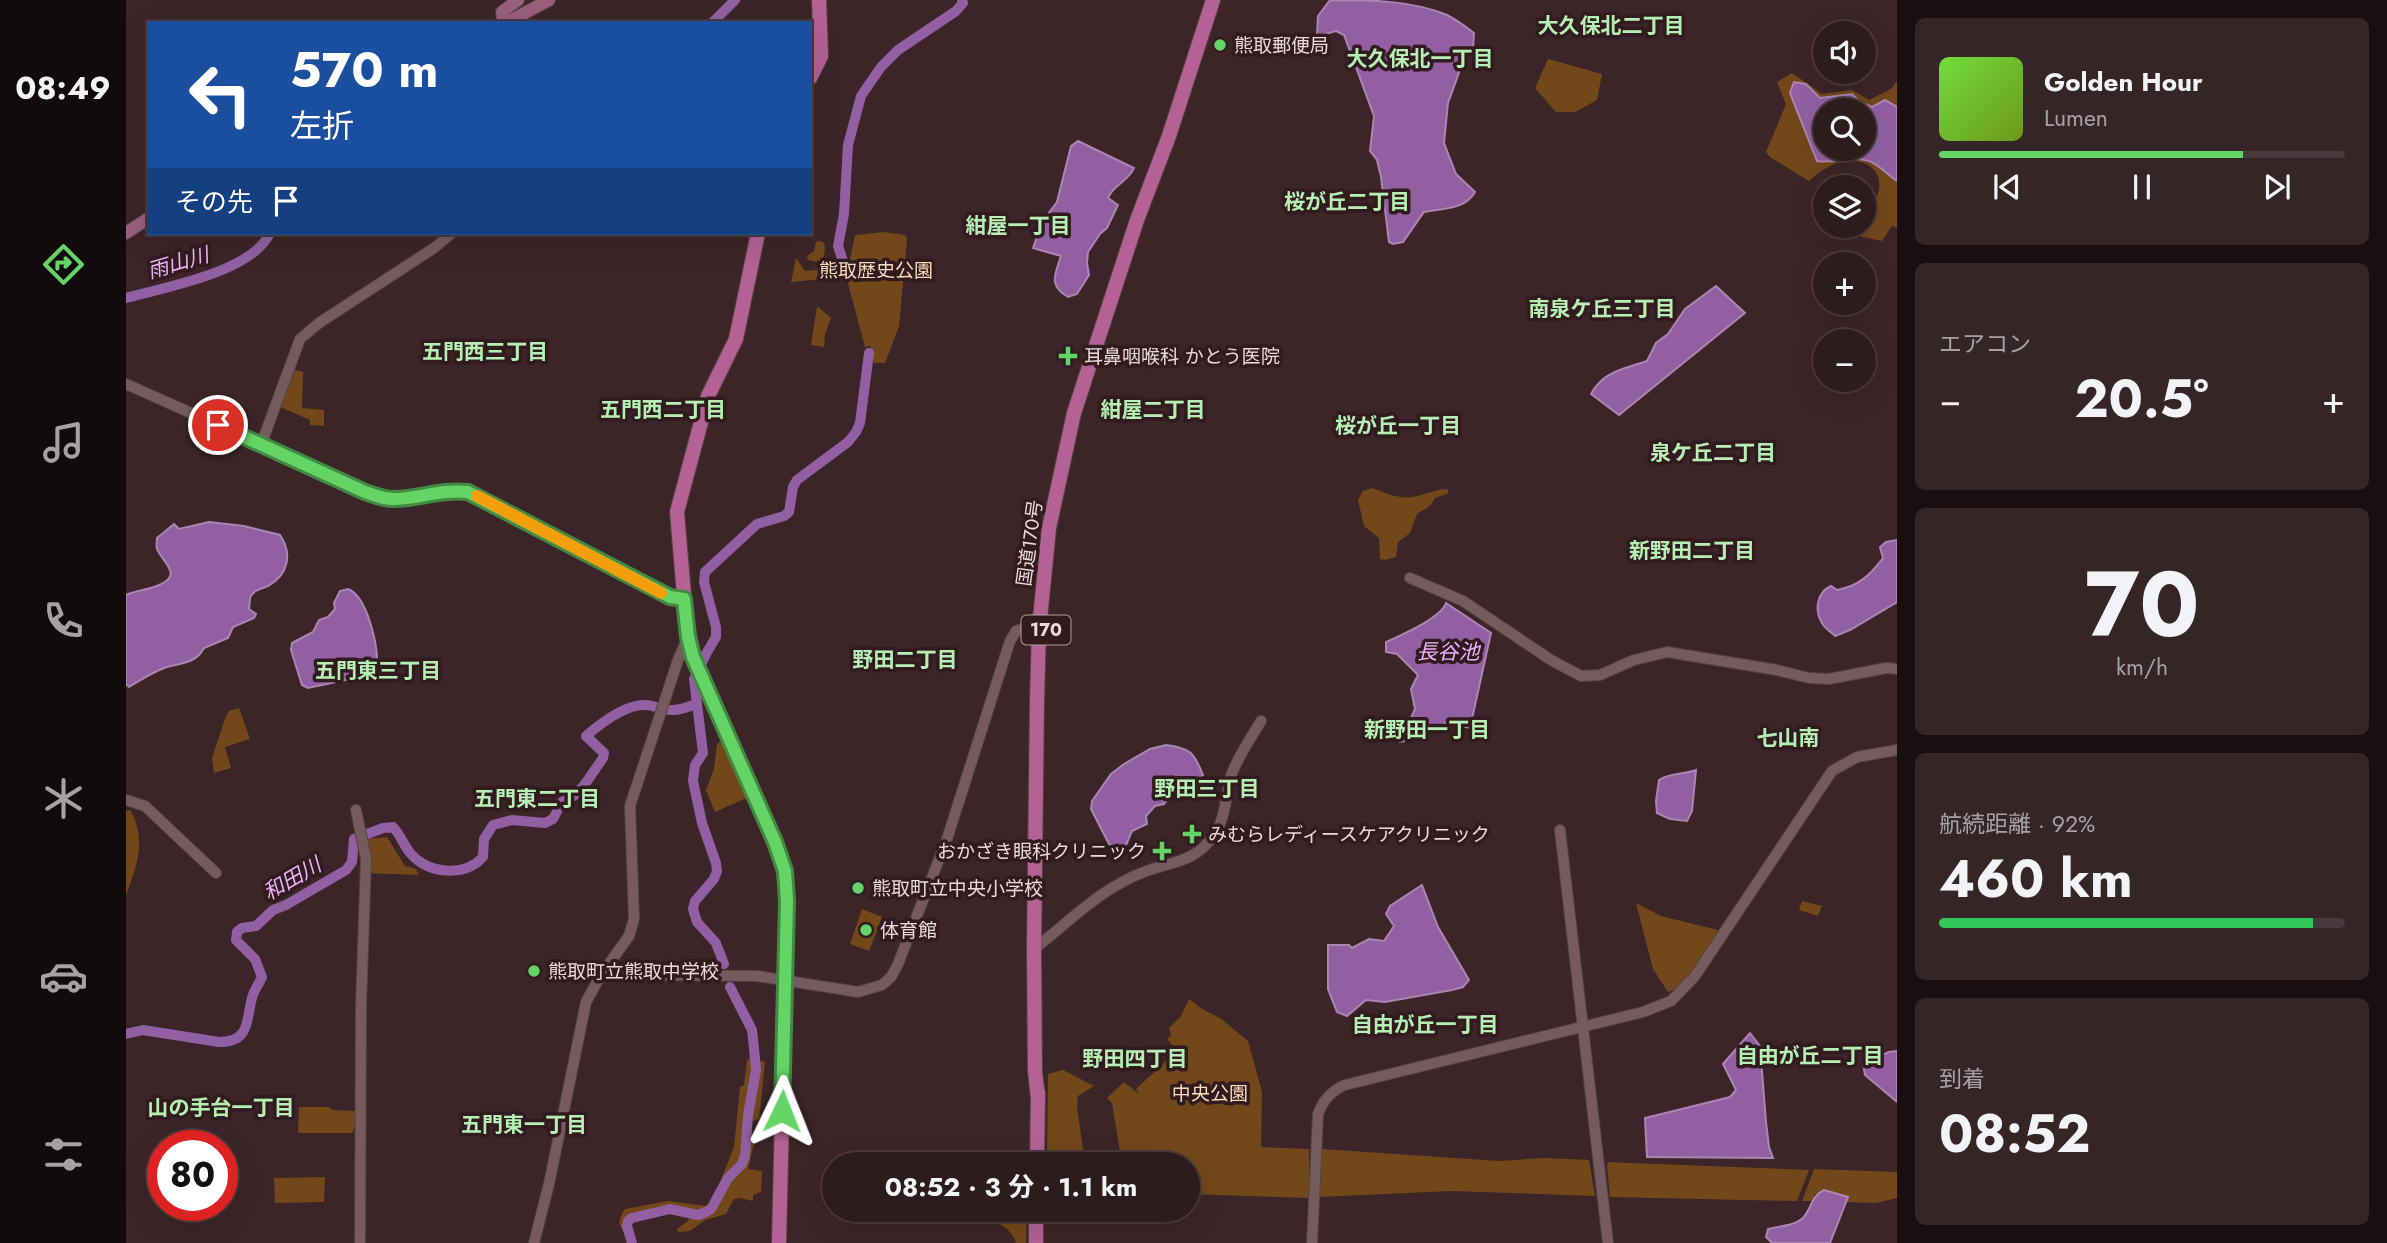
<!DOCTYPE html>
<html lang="ja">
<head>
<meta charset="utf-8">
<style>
	:root { --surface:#2d1c1e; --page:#352527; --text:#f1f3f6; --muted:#a7a1a4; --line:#483a3c; --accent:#65d467 }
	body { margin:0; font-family:Jost,"Noto Sans JP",sans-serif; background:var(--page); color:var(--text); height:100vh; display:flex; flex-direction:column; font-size:26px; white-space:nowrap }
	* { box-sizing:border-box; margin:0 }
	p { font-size:23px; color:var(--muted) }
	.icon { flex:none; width:38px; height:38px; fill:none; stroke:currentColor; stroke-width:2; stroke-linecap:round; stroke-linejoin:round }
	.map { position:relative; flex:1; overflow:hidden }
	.sheet { display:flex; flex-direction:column; gap:18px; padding:18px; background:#190f10; width:490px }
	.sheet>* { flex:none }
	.banner { position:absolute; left:21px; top:21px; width:665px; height:214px; border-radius:0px; box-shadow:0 7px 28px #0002,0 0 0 2px var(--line); background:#1a4fa0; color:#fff; overflow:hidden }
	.fabs { position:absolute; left:1687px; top:21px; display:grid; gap:14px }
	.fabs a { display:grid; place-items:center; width:63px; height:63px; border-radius:50%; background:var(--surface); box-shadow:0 7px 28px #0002,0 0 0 2px var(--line); font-size:35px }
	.speed { position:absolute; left:21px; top:1130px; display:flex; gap:14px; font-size:35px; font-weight:700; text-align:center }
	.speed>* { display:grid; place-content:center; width:91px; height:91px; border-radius:50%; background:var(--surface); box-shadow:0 7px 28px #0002,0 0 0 2px var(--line); line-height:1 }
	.speed .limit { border:10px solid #d22; background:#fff; color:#111 }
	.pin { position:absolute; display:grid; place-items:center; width:60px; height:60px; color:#fff; margin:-30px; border:4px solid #fff; border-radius:50%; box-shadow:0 2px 7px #0007 }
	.me { position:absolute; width:77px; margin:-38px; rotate:2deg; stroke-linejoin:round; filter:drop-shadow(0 0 5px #0008) }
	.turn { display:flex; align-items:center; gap:24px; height:147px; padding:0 28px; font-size:32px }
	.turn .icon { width:91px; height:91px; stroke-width:2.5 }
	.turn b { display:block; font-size:49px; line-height:60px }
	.then { display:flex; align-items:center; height:66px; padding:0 28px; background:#0003; gap:14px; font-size:26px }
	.big { font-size:52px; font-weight:700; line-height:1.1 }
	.sheet .card { flex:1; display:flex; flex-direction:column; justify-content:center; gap:10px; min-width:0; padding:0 24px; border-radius:10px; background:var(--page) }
	.sheet .dial { align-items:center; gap:0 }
	.dial b { font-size:91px; line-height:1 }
	.song { display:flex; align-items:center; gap:21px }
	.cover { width:84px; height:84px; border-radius:10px; background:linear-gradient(135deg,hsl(100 70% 55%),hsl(80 70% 35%)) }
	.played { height:7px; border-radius:4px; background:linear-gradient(90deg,var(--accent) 75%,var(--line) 75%) }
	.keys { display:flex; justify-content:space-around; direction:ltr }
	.heat { display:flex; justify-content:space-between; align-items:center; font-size:38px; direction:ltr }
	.charge { height:10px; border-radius:5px; background:linear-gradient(90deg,#34c759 92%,var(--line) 0) }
	.trip { position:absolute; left:696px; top:1152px; width:378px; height:70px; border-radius:35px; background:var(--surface); box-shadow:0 7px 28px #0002,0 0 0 2px var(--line); font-weight:700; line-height:70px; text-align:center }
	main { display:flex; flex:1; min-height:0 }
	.tabs { display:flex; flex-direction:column; width:126px; justify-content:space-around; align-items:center; background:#120b0c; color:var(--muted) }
	.tabs .icon { width:49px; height:49px }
	.tabs .on { color:var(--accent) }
	.tabs b { font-size:32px; color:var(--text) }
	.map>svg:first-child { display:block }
</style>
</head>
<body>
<main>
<nav class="tabs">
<b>08:49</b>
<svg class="icon on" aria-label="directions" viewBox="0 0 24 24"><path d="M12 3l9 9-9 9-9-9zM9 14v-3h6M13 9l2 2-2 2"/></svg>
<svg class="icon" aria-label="music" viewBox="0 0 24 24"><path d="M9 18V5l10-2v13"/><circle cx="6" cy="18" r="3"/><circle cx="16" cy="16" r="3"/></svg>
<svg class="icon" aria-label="phone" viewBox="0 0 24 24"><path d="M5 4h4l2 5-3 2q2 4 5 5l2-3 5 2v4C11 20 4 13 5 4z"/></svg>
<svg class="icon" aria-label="climate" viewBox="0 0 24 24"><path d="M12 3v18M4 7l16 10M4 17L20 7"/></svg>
<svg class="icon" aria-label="car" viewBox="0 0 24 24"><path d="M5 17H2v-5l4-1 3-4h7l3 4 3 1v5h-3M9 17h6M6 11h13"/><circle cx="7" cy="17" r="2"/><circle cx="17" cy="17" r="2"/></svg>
<svg class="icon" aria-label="filters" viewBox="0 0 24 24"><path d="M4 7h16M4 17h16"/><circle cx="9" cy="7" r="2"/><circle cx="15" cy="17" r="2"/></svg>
</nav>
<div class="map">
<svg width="1771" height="1243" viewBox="0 0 1771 1243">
	<rect width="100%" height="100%" fill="#3c2528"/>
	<!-- green -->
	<path fill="#72481b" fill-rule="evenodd" d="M 1422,59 L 1476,74 L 1471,100 L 1449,112 L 1430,112 L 1409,88 Z
		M 1666,73 L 1696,94 L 1726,90 L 1743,100 L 1765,89 L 1771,81 L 1771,228 L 1766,226 L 1756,241 L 1736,237 L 1727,226 L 1738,226 L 1738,213 C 1760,196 1760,163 1727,161 C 1711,159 1694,171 1683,181 L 1644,157 L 1640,152 L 1660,104 L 1651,82 ZM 1699,110 L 1738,110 L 1738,149 L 1699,149 Z
		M 758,232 L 779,235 L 781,239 L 773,326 L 759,363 L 748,363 L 744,346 L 739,347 L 720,276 L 723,275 L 722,269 L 729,235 Z
		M 694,241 L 698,243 L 699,248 L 695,279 L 665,282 L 670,258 L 679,271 L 691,270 L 691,262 L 682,260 L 681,256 L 688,251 L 690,242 Z
		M 691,306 L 705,318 L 699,334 L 698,347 L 685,345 Z
		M 166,369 L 177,372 L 177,375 L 176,408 L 198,410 L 198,426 L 184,425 L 184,420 L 152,406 Z
		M 1247,488 C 1265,496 1279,501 1298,494 C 1307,492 1312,489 1321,489 L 1323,493 L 1309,498 L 1304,506 L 1291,514 L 1284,533 L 1272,542 L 1270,557 L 1259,560 L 1254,559 L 1253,538 L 1238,526 L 1232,500 L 1237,491 Z
		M 113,708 L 124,739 L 99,747 L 105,768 L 88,773 L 86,758 L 100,716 L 103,711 Z
		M 599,738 L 625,796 L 589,812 L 580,790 L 588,769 L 591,744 Z
		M 4,810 C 21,839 11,866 0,895 L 0,811 Z
		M 261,837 L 279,866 L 290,869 L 293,875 L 239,873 L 241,839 Z
		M 1676,901 L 1696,906 L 1692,916 L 1673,910 Z
		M 1510,903 L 1535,916 L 1592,930 C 1587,945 1558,988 1542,992 L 1527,969 Z
		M 736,909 L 756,917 L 743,951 L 724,944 Z
		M 1063,999 L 1076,1009 L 1094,1018 L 1122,1041 L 1136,1092 L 1135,1147 L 1183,1149 L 1183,1198 L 1062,1194 L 1062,1164 L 996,1164 L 986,1103 L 981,1098 L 998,1082 L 1013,1094 L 1010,1089 L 1048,1054 L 1047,1046 L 1041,1039 L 1045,1035 L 1043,1028 L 1055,1016 Z
		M 624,1058 L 639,1062 L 633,1119 L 624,1122 L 628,1143 L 622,1169 L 636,1171 L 635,1192 L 627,1195 L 627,1201 L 614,1198 L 608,1199 L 600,1214 L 579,1220 L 564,1231 L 552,1232 L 551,1229 L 562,1221 L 566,1212 L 538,1208 L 505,1217 L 501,1220 L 500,1235 C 491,1224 492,1220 499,1209 L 542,1201 L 579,1206 L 586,1202 L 608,1147 L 614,1087 L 618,1085 L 621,1060 Z
		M 937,1070 L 968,1086 L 952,1096 L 951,1106 L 959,1164 L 921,1164 L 922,1074 Z
		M 173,1107 L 203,1107 L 206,1110 L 230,1111 L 229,1126 L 226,1133 L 172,1133 Z
		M 1196,1149 L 1373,1161 L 1418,1158 L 1463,1160 L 1469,1196 L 1325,1191 L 1192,1197 L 1193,1152 Z
		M 1482,1162 L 1504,1163 L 1683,1170 L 1671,1201 L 1484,1197 L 1481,1166 Z
		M 1688,1169 L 1771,1172 L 1771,1198 L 1750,1203 L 1719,1202 L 1721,1198 L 1689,1194 L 1686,1201 L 1676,1201 Z
		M 199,1177 L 198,1202 L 149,1203 L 148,1178 Z
		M 839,1209 L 901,1209 L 900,1243 L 890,1243 C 885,1224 857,1214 839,1216 Z
		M 976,1209 L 992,1209 L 980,1224 L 971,1224 L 969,1216 Z"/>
	<!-- water -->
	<path fill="#9260a2" stroke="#ac85b3" stroke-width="2" fill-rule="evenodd" d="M 1204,0 C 1242,0 1285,0 1321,15 C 1331,20 1340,27 1348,33 L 1347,49 L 1338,59 L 1322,103 L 1318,143 L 1330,174 L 1349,192 C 1339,210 1317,208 1298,212 L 1277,242 L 1267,244 L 1263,242 L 1255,177 L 1251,160 L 1244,151 L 1248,116 L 1218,35 L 1210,31 L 1192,36 L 1191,34 L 1192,16 Z
		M 1668,82 L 1680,84 L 1694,98 L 1726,94 L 1734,102 L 1746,107 L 1759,100 L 1771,107 L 1771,181 C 1762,175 1752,164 1743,161 C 1725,155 1710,164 1691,161 L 1664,93 ZM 1699,110 L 1738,110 L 1738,149 L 1699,149 Z
		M 952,141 L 1008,168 C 1003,181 987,185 982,198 L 992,205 L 981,228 L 974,234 L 962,252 L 961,263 L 963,275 L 951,294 L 942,297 C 922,285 929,275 935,256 L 907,248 L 916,222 L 931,202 L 945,146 Z
		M 1590,286 L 1619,313 L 1493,415 L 1465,394 C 1477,371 1498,369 1521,361 L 1530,343 L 1542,334 L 1559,309 Z
		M 83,522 L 118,526 L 154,535 C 167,554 162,575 142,586 C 135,589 127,590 124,598 C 124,599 123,609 123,609 L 130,614 L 128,618 L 107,627 L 102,638 L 78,648 C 70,664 53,663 38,668 C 26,673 14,680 3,687 L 0,684 L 0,595 C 11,590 23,590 33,585 C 58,575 36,562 31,549 C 30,546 31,541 31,538 L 48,524 L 53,529 Z
		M 1771,540 L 1771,602 L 1724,630 L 1709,636 C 1705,632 1698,628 1696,623 C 1688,610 1691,592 1705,586 L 1711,590 C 1733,586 1744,575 1757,558 L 1754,547 L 1760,542 Z
		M 222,589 C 241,596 252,645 251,664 L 243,675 L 182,688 L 176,685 L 165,650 L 166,643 L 187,632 L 193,620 L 202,617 L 209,609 L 208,603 L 214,591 Z
		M 1320,603 L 1365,633 L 1344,728 L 1321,722 L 1290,739 L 1274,742 L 1289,709 L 1285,689 L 1292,675 L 1271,654 L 1260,652 L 1260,642 C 1275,635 1315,618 1320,603 Z
		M 1040,745 C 1065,748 1068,753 1077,775 C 1064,786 1046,790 1038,804 L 1029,806 L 1020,816 L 1021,824 L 1006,831 L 1000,845 L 991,849 L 983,844 L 965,809 L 966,801 L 985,774 L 998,764 L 1024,749 Z
		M 1570,770 L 1566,811 L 1561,821 L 1544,819 L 1531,813 L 1530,801 L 1533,780 C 1545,772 1557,775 1570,770 Z
		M 1296,885 L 1312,927 L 1343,980 L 1337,987 L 1326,990 L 1259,1002 L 1240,1000 L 1221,1016 L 1211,1012 L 1202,989 L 1202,945 L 1223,945 L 1226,948 L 1243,939 L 1258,941 L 1268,926 L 1260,914 L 1264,906 Z
		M 1624,1033 L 1634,1046 L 1640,1122 L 1643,1147 L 1647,1158 L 1521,1157 L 1519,1118 L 1604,1097 L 1610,1090 L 1597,1064 Z
		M 1771,1051 L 1771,1102 L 1739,1075 L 1737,1063 L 1763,1052 Z
		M 1698,1190 L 1722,1197 L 1704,1243 L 1646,1243 L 1640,1237 L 1642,1229 C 1653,1226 1668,1226 1677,1218 C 1686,1208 1685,1196 1698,1190 Z"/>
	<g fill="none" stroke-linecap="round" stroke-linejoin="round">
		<!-- river -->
		<path stroke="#9260a2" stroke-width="10" d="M 586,23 L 609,0
			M 722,276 L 712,246 L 718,214 L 722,145 L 735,96 L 755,67 L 772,50 L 830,11 L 837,3 L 836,0
			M 0,298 C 40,287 126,272 144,233
			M 598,964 L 590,943 L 571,922 L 567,909 L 569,901 L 588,879 L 591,871 L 590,863 L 576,823 L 567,781 L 569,765 L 577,753 L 568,679 L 580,654 L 590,637 L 590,627 L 578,582 L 579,572 L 631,524 L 658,516 L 663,512 L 667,487 L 671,480 L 722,442 L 730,432 L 734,423 L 743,353
			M 0,1034 L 17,1030 L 93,1042 C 125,1042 120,1019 126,998 C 128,990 133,984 136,977 L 129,959 L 110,940 L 111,932 L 116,928 L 130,926 L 147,910 L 160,905 L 220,870 L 226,862 L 228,839 L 257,828 L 267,827 C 275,835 278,847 286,855 C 304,874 339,877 357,857 L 358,839 L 367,825 L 386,820 L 419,823 L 427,819 L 436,802 L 449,795 L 459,784 L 477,758 L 478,753 L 460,736 C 475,723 500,704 520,705 C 526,705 532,708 537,709 C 549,712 559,708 570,704
			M 506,1243 L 501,1226 L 502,1221 L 506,1218 L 544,1209 L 572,1215 L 580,1212 L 585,1209 L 602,1178 L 616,1164 L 619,1156 L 622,1115 L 630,1070 L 628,1048 L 626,1030 L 604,987"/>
		<defs>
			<path id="secondary" d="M 0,384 L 249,495 C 285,506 316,483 354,497 L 543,597 L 558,599
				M 135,445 L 174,339 L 193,323 L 308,248 L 326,233
				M 1284,578 L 1337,601 L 1425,660 L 1455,676 L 1474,675 L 1508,660 L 1541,652 L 1651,670 L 1683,678 L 1703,679 L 1760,668 L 1771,669
				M 0,800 L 19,806 L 90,873
				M 230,810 L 240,859 L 235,1006 L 234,1243
				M 1434,830 L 1482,1243
				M 908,949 C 944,921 975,888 1018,872 C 1046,861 1069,863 1088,835 C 1101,816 1099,794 1106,773 C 1113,755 1125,738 1135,721
				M 481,966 L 521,975 L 631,976 L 732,992 L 756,985 L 765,977 L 772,964 L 821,839 L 884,641 L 890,631 L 899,628 L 913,629
				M 408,1243 L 423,1184 L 460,1002 L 475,975 L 503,936 L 508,919 L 504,806 L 552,660 L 562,637
				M 1186,1243 L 1192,1114 C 1197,1100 1205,1091 1219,1085 L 1517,1012 L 1545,1001 L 1569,976 L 1706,771 L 1731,757 L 1771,750"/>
			<path id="primary" d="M 382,22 L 377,20 L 376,12 L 392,0
				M 380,23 L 423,0
				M 0,233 L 23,218"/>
			<path id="highway" d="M 684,78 L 695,56 L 693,0
				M 632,233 L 610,339 L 582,396 L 551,512 L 560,618 L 567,657 L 654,853 L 659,871 L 661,901 L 653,1243
				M 912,1099 L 909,1071 L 908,949 L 911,700 L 913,629 L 923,528 L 948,413 L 1011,220 L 1043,136 L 1087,0
				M 911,1164 L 912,1092
				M 910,1243 L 910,1209"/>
		</defs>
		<!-- secondary casing -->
		<use href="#secondary" stroke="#564246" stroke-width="12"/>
		<!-- primary casing -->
		<use href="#primary" stroke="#564246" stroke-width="14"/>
		<!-- highway casing -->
		<use href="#highway" stroke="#564246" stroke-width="16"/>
		<!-- secondary -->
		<use href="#secondary" stroke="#765b5e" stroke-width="10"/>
		<!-- primary -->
		<use href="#primary" stroke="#9b5f7e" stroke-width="12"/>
		<!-- highway -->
		<use href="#highway" stroke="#b46293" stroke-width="14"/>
	</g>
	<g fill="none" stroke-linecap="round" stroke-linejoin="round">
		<defs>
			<path id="route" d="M 92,425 L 239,492 C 248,495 257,499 267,499 C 292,499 314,489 342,492 L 544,597 L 558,599 L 562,637 L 567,657 L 649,842 L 659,871 L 661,901 L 656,1111"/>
		</defs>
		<!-- route casing -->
		<use href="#route" stroke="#428a43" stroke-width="18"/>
		<!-- route -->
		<use href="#route" stroke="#65d467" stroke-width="12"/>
		<!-- slow -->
		<path stroke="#f59e0b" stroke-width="12" d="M 351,496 L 535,593"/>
	</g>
	<!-- markers -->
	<g fill="#65d467" stroke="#311b1e" stroke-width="2.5">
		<circle cx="1094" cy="45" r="7"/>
		<path d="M938.5 345.5h7v7h7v7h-7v7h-7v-7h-7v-7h7z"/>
		<path d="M1062.5 823.5h7v7h7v7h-7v7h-7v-7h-7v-7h7z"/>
		<path d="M1032.5 840.5h7v7h7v7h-7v7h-7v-7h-7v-7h7z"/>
		<circle cx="732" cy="888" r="7"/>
		<circle cx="740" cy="930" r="7"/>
		<circle cx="408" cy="971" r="7"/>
	</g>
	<g text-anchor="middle" stroke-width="7" stroke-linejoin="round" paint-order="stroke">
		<!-- shield labels -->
		<rect fill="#311b1e" stroke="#b2a1a3" stroke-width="2" x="895.5" y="615.5" width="49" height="29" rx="5"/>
		<g font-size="18" font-weight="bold" fill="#eadadc">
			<text x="920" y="636">170</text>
		</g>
		<!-- poi labels -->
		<g font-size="19" fill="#eadadc" stroke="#311b1e" text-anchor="start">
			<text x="1108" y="52">熊取郵便局</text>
			<text x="958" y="363">耳鼻咽喉科 かとう医院</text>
			<text x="1082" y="841">みむらレディースケアクリニック</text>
			<text x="1020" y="858" text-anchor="end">おかざき眼科クリニック</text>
			<text x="746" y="895">熊取町立中央小学校</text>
			<text x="754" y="937">体育館</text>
			<text x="422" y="978">熊取町立熊取中学校</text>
		</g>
		<!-- park labels -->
		<g font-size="19" fill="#fddaba" stroke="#311b1e">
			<text x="750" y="277">熊取歴史公園</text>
			<text x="1084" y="1100">中央公園</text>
		</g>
		<!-- street labels -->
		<g font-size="19" fill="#eadadc" stroke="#311b1e">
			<text transform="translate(903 543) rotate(-82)" y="7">国道170号</text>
		</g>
		<!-- neighbourhood labels -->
		<g font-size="21" font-weight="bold" fill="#b5efb3" stroke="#311b1e">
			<text x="1485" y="33">大久保北二丁目</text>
			<text x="1294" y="66">大久保北一丁目</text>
			<text x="1221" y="209">桜が丘二丁目</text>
			<text x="892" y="233">紺屋一丁目</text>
			<text x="1476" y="316">南泉ケ丘三丁目</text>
			<text x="359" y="359">五門西三丁目</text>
			<text x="537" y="417">五門西二丁目</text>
			<text x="1027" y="417">紺屋二丁目</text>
			<text x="1272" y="433">桜が丘一丁目</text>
			<text x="1587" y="460">泉ケ丘二丁目</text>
			<text x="1566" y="558">新野田二丁目</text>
			<text x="779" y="667">野田二丁目</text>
			<text x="252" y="678">五門東三丁目</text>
			<text x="1301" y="737">新野田一丁目</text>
			<text x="1662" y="745">七山南</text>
			<text x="1081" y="796">野田三丁目</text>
			<text x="411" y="806">五門東二丁目</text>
			<text x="1299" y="1032">自由が丘一丁目</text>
			<text x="1684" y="1063">自由が丘二丁目</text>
			<text x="1009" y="1066">野田四丁目</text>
			<text x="95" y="1115">山の手台一丁目</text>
			<text x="398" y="1132">五門東一丁目</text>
		</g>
		<!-- water labels -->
		<g font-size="21" font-style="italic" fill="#ebb3fc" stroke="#311b1e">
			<text transform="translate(52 263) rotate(-16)" y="7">雨山川</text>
			<text x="1322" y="659">長谷池</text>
			<text transform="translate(166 879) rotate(-30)" y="7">和田川</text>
		</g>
	</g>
</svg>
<div class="fabs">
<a><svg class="icon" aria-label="sound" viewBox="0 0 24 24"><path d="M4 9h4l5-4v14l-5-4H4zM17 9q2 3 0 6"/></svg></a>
<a><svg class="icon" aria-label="search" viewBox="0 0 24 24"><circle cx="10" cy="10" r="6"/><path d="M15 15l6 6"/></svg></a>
<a><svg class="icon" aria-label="layers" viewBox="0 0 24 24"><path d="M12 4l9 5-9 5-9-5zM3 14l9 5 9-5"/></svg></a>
<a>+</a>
<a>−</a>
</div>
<div class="speed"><div class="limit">80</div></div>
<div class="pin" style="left:92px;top:425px;background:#d93025"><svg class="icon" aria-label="arrive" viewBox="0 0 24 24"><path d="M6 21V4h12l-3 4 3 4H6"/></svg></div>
<svg class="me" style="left:656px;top:1111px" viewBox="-20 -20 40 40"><path d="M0-17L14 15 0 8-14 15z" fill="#65d467" stroke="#fff" stroke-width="4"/></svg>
<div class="trip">08:52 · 3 分 · 1.1 km</div>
<div class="banner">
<div class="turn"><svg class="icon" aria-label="left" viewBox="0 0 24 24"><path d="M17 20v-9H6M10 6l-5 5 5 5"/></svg><div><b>570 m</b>左折</div></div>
<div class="then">その先<svg class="icon" aria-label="arrive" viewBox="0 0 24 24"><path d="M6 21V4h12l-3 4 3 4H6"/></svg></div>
</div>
</div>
<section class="sheet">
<div class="card">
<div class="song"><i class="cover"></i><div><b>Golden Hour</b><p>Lumen</p></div></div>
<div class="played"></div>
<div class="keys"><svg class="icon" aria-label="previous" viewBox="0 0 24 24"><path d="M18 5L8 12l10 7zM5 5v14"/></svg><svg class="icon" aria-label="pause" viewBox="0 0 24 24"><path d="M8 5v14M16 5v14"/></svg><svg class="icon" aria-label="next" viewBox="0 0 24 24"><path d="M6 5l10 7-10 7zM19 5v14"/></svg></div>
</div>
<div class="card"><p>エアコン</p>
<div class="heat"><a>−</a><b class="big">20.5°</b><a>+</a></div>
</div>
<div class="card dial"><b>70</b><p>km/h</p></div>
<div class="card"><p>航続距離 · 92%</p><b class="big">460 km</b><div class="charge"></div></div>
<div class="card"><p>到着</p><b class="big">08:52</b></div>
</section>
</main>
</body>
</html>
